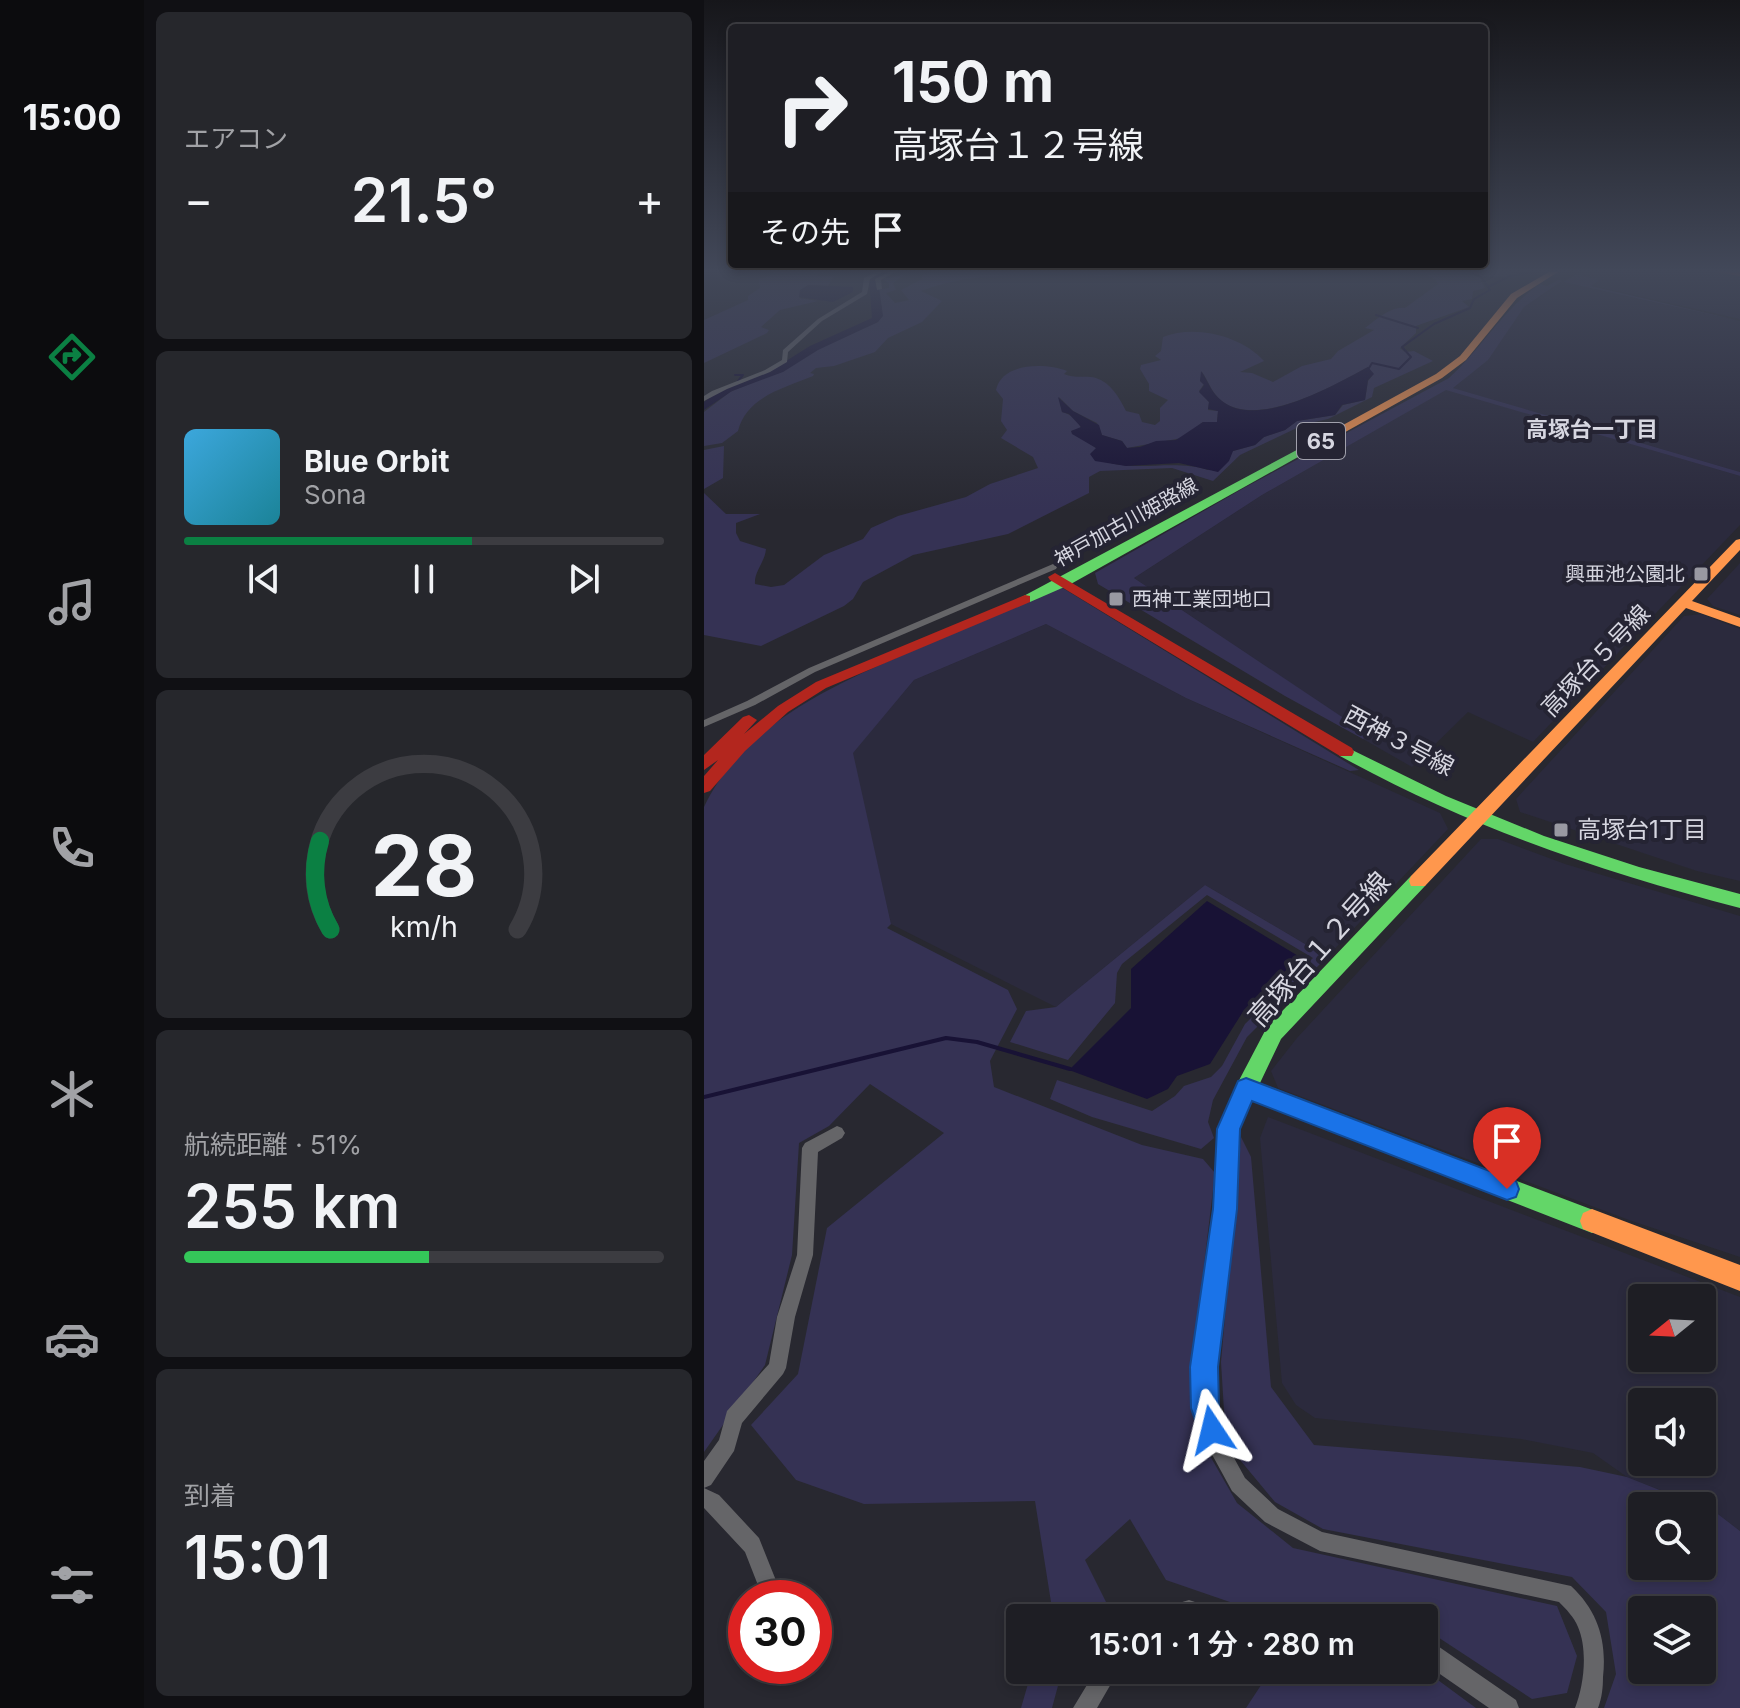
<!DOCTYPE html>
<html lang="ja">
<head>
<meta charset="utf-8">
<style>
	:root { --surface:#1e1e24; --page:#26272c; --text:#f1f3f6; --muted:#a1a2a6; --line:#3c3c41; --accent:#0b8043 }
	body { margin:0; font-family:Inter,"Noto Sans JP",sans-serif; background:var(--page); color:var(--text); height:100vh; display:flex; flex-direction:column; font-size:30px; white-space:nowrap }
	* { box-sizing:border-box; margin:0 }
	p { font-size:26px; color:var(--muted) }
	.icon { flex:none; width:44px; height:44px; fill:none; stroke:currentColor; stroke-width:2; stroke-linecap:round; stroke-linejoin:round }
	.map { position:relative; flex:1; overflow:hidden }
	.panel { display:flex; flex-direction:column; gap:12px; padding:12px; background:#101014; width:560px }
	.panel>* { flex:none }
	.hud { position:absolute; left:24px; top:24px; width:760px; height:244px; border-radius:8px; box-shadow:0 4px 12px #0003,0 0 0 2px var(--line); background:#1e1e24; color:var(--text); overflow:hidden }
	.needle { width:52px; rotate:252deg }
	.fabs { position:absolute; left:924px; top:1284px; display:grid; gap:16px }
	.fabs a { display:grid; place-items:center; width:88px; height:88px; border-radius:8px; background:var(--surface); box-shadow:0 4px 12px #0003,0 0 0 2px var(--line); font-size:40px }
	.speed { position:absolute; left:24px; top:1580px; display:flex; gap:16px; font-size:40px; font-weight:700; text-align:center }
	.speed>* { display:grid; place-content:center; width:104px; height:104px; border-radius:50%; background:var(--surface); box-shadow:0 4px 12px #0003,0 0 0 2px var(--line); line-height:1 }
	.speed .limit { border:12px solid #d22; background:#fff; color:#111 }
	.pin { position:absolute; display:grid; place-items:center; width:68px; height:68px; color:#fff; margin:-82px -34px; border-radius:50% 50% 50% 0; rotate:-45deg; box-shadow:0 0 8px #0007 }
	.pin .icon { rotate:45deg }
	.me { position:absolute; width:88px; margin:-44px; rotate:350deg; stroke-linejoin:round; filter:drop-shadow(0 0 6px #0008) }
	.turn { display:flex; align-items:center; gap:28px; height:168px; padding:0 32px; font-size:36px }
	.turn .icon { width:104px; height:104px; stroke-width:2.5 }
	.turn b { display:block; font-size:56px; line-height:68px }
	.then { display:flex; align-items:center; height:76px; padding:0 32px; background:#0003; gap:16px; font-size:30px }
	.big { font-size:60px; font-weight:600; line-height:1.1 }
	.panel .tile { flex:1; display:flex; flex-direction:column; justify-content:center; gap:12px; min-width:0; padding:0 28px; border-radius:12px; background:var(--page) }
	.panel .dial { align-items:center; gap:0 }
	.dial svg { height:208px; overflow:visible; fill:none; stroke:var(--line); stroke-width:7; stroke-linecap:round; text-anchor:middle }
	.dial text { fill:var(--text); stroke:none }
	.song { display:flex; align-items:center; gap:24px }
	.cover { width:96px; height:96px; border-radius:12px; background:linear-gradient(135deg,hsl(200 70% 55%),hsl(190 70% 35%)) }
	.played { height:8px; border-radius:4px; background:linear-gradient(90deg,var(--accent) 60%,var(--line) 60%) }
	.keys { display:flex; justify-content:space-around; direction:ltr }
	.heat { display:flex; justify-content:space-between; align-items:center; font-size:44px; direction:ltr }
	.charge { height:12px; border-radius:6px; background:linear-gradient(90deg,#34c759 51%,var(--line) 0) }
	.trip { position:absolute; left:302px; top:1604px; width:432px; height:80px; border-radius:8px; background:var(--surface); box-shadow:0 4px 12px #0003,0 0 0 2px var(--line); font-weight:600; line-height:80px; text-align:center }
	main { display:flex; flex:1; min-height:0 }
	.menu { display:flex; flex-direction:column; width:144px; justify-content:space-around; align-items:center; background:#0c0c0e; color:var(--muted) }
	.menu .icon { width:56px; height:56px }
	.menu .current { color:var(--accent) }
	.menu b { font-size:36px; color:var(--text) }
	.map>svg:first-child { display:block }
</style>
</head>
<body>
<main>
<nav class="menu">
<b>15:00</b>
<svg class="icon current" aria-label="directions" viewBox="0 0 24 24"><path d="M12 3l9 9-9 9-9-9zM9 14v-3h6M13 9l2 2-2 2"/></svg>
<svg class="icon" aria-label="music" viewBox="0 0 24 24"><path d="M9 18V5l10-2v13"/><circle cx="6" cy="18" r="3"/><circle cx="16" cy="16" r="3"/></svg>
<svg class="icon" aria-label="phone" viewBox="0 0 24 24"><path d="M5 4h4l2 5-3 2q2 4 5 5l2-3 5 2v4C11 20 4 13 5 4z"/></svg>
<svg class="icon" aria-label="climate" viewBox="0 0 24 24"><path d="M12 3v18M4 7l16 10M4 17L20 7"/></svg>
<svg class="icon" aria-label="car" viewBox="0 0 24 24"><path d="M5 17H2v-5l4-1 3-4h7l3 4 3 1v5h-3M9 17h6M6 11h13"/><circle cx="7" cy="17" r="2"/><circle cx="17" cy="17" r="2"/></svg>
<svg class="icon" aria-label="filters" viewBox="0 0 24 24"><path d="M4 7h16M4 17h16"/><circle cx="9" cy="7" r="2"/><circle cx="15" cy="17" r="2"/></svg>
</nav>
<section class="panel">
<div class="tile"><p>エアコン</p>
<div class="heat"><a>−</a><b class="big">21.5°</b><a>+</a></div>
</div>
<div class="tile">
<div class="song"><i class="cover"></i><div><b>Blue Orbit</b><p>Sona</p></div></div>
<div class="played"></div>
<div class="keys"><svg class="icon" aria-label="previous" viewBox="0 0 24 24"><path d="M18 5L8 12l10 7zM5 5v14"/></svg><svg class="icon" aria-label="pause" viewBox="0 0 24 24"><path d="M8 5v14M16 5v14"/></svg><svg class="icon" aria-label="next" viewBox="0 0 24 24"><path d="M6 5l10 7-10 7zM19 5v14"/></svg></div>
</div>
<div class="tile dial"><svg viewBox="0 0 100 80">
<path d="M14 69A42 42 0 1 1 86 69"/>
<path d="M14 69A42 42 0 0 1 10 35" stroke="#0b8043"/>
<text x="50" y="56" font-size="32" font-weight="700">28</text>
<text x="50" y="72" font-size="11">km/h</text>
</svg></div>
<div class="tile"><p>航続距離 · 51%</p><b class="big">255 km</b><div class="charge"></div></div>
<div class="tile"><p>到着</p><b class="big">15:01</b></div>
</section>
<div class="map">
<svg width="1036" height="1708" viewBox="0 0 1036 1708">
	<rect width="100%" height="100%" fill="#282830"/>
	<!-- built -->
	<path fill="#2b2a3d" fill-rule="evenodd" d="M 877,272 L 998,272 L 1036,278 L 1036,319 L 886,285 L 894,280 L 873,274 Z
		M 858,282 L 1036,321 L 1036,472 L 748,388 L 759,380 L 820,307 Z
		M 742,389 L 1036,476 L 1036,525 L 829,742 L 764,712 L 708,767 L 659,739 L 664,735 L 430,578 L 558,495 Z
		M 1036,563 L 1036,615 L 1009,606 L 1003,599 Z
		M 997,614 L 1036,629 L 1036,881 L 993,871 L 816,812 L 812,799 L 980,616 Z
		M 342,624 L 482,698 L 736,813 L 744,829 L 623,957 L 501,885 L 352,1007 L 187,924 L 148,753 L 210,680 Z
		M 777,839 L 794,839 L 861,864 L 1036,916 L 1036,1257 L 925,1220 L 574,1088 L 567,1071 L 593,1038 Z
		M 564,1117 L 1036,1297 L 1036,1531 L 1010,1511 L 923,1477 L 889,1453 L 817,1439 L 611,1418 L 592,1405 L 578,1383 L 556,1138 ZM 938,1298 L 998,1298 L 998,1358 L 938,1358 ZM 938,1402 L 998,1402 L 998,1462 L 938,1462 Z"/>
	<!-- green -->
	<path fill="#353254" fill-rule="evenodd" d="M 69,272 L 133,272 L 115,273 L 113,276 L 130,276 L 124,286 L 107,285 L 95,298 L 114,301 L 76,310 L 57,327 L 65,330 L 63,333 L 0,363 L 0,320 L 44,300 L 44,296 L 56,288 L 55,279 L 66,276 Z
		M 248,272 L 424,272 C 407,279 393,275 375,275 C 322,275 267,272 217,291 L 238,301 L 218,322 L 184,338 L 171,352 L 130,366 L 112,368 L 106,373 L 110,374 L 109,376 C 80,388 42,397 34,431 L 18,443 L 0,446 L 0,412 L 26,392 L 75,372 L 114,348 L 174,322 L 178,307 L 171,290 L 185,288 L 185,283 L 178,279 L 200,275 L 189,283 L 192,290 L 182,293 L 191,303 L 205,300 L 197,290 L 218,279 L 218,274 Z
		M 714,272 L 806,272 L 818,276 L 780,277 L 777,281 L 781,288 L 769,291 L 768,299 L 758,301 L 765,307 L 712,326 L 712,333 L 696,348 L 701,352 L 710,351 L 729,361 L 670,388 L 668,397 L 624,419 L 601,424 L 536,455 L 509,481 L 468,468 L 396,471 L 385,477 L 385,493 L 304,534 L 209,555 L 159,582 L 149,599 L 140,606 L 57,646 L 0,635 L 0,493 L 22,514 L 56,514 L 32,523 L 32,533 L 36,541 L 62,549 C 61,562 50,571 51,584 L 67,587 L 80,585 L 120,555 L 159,539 L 167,528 L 194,516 L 262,497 L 286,484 L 334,468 L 329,457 L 297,438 L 303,430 L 297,421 L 299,399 L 292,390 C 298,362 342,363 363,371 L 360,374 C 371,379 382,375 392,378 C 407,383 415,397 422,411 L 435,414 L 438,422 L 451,425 L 456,421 L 456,408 L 464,400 L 445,391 L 445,384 L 436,369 L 437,365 L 457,360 L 451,356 L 457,351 L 459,337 C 491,324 538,336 560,361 L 536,372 L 548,373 L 569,382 L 598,366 L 627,359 L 634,351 L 670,330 L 661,328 C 673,319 687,306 701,308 L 734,284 L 731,279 ZM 664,367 L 668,376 L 664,381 L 661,400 L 639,405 L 631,415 L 593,421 L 581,430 L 560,437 L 551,445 L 529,451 L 504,470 C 465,457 417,478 387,453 L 393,451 L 392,448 L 367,431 L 377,429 C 375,420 366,414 358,412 L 355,397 L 369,411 L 393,423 L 398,435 L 418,441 L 423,448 L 478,438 L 499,422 L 513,422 L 514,411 L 504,410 L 505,402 L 495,391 L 500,384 L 496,381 L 498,372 C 505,382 508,394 519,402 C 556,428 631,385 664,367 Z
		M 873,274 L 895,280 L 887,286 L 1036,321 L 859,282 Z
		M 854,280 L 858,281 L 820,307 L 784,360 L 749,388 L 1036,472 L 1036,476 L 742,390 L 558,495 L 430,578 L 665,735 L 659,739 L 581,696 L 394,584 L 391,573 L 540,488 L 745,378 C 778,348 799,309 836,284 L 843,286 Z
		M 20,446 L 19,478 L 0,489 L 0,450 Z
		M 357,587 L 655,770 L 646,771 L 482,698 L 342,624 L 210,680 L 149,753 L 187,924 L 183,928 L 304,990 L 313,1009 L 286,1061 L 290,1087 L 438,1145 L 499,1159 L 511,1173 L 487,1374 L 494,1435 L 533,1503 L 589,1548 L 853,1606 L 873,1656 L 863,1693 L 828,1699 L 720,1628 L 720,1618 L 700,1615 L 572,1618 L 462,1580 L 426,1519 L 381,1560 L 410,1618 L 343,1618 L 347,1602 L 331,1501 L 160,1504 L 92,1480 L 47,1425 L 94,1374 L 123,1228 L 240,1133 L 166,1084 L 125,1126 L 95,1143 L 88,1255 L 61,1365 L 0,1452 L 0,807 C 41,720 139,681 222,645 C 267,626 312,607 357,587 Z
		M 501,885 L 623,957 L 543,1037 L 509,1100 L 504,1122 L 510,1138 L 497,1149 L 388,1117 L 346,1099 L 353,1080 L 448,1111 L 471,1096 L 480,1086 L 507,1077 L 518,1066 L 541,1024 L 609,958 L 503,895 L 418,964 L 413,973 L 411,1003 L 364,1060 L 306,1042 L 322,1011 L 352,1007 Z
		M 537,1137 L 547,1157 L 567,1387 L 610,1445 L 876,1467 L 923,1477 L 996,1506 L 938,1506 L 938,1566 L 998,1566 L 998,1507 L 1010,1511 L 1036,1531 L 1036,1708 L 900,1708 L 912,1674 L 902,1612 L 868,1577 L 619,1529 L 571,1502 L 522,1443 L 517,1362 ZM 938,1610 L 998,1610 L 998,1670 L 938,1670 Z
		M 328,1670 L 369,1670 L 355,1682 L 348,1708 L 317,1708 Z
		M 567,1670 L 723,1672 L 772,1708 L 542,1708 Z"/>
	<!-- water -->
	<path fill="#181235" d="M 104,285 L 149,287 L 149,292 L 129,302 L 95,297 L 96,290 Z
		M 664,367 L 670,374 L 664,380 L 661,400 L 638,405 L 631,415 L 593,421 L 581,430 L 560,437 L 551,445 L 529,451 L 525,461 L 514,472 L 475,463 L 422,466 L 391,461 L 386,454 L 392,448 L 368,434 L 367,431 L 377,427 L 365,414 L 358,412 L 354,397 L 369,411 L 395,425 L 398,435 L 418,441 L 423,448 L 436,447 L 452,441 L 472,440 L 499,422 L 513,422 L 514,411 L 504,409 L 505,402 L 495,392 L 500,385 L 496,381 L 497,371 C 505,382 507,393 518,401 C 554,430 632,384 664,367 Z
		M 503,901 L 596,957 L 540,1010 L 506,1064 L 473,1076 L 464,1089 L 443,1099 L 365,1070 L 427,1008 L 427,969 Z"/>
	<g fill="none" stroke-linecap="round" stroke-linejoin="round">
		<!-- stream-far1 -->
		<path stroke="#181235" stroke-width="2" d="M 784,287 L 806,276 L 832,272
			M 672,315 L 714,328
			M 665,368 L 668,363 L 695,369 L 707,357 L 698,347 L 730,324 L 766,308 L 770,299 L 786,290 L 778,278 L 767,272
			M 31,375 L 39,375 L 34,381"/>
		<!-- stream -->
		<path stroke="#181235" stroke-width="4" d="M 0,1097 L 242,1038 L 273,1042 L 366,1069"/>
		<!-- river -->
		<path fill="#181235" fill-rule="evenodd" d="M 175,272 L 185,272 L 174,280 L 179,316 L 174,322 L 114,350 L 79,372 L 28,391 L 0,410 L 0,402 L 20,387 L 71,368 L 106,346 L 168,318 L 165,279 Z"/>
		<!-- street -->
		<path fill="#656568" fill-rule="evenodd" d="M 172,272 L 178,272 L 166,279 L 163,294 L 118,321 L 84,352 L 83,362 L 66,372 L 23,389 L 0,401 L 0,396 L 8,391 L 61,370 L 78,360 L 79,350 L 114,319 L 158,292 L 160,278 Z
			M 185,272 L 191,272 L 177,280 L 178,289 L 173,290 L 171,279 Z
			M 349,564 L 353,567 L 352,569 L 111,672 L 51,705 L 0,727 L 0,720 L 43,701 L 105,668 Z
			M 542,1082 L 547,1083 L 549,1088 L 536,1118 L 530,1140 L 527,1226 L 514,1321 L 511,1366 L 513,1409 L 523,1445 L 541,1478 L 574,1509 L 618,1532 L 867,1586 C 894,1611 903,1641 899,1677 C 899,1687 898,1698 894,1708 L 871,1708 C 880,1686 884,1650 874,1627 C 870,1617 862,1609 855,1602 L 616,1551 L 561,1522 L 528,1491 L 505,1449 L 495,1409 L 493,1366 L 497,1321 L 511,1226 L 515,1140 L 521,1118 L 537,1083 Z
			M 133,1126 L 138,1128 L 141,1133 L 138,1138 L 114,1152 L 109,1255 L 91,1317 L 82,1368 L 79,1374 L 38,1423 L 30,1451 L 7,1485 L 0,1488 L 0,1461 L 15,1440 L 23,1411 L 65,1364 L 73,1317 L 93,1255 L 98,1148 L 101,1143 Z
			M 0,1488 L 15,1495 L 55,1538 L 79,1598 L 59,1598 L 41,1552 L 0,1508 Z
			M 485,1600 L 518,1611 L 521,1618 L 445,1618 L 448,1611 Z
			M 720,1639 L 728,1642 L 812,1700 L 815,1708 L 785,1708 L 720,1663 Z
			M 392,1670 L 415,1670 L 393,1708 L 369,1708 Z"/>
		<!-- fast -->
		<path fill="#63d668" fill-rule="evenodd" d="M 619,436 L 628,438 L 365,585 L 326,602 L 316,602 L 314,599 Z
			M 642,747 L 742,796 L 840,836 L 935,867 L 1036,894 L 1036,908 C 896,872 763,826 636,756 L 634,752 Z
			M 714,874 L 721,876 L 723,881 L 721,886 L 577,1039 L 556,1083 L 897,1213 L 900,1221 L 897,1229 L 888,1233 L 534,1095 L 531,1088 L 563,1027 L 707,876 Z"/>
		<!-- slow -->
		<path fill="#ff974d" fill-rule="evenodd" d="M 845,272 L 854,272 L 813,298 L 762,360 L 738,378 L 627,440 L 619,440 L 619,436 L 732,374 L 756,356 L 807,294 Z
			M 1036,539 L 1036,550 L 988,601 L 1036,618 L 1036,627 L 982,608 L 721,886 L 707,886 L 705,881 L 707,876 L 1032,540 Z
			M 888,1209 L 1036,1265 L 1036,1291 L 879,1229 L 876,1221 L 879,1213 Z"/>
		<!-- jam -->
		<path fill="#b3261e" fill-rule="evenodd" d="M 1012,272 L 1036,272 L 1036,276 Z
			M 351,573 L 648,748 L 650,752 L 648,756 L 636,756 L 346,580 L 344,577 Z
			M 321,595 L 326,596 L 326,602 L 122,688 L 84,712 L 41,751 L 6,791 L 0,793 L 0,776 L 14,760 L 0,770 L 0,755 L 39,717 L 45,715 L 53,720 L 40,734 L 74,706 L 112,682 Z"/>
	</g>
	<!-- sky -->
	<linearGradient id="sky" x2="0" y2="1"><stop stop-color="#16161a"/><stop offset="0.53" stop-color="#424859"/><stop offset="1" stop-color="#424859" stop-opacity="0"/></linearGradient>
	<rect width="1036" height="511" fill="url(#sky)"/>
	<!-- route -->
	<path fill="#1a73e8" stroke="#114b97" stroke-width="2" d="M 542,1078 L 812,1181 L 815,1189 L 812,1197 L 803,1200 L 548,1101 L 536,1129 L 533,1209 L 514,1367 L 515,1408 L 522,1430 L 518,1440 L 508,1444 L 498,1440 L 487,1408 L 486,1367 L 509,1209 L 513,1129 L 534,1081 Z"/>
	<!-- markers -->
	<g fill="#9999a2" stroke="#252433" stroke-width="3">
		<rect x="989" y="566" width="16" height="16" rx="4"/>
		<rect x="404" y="591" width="16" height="16" rx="4"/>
		<rect x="849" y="822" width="16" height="16" rx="4"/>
	</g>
	<g text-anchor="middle" stroke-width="8" stroke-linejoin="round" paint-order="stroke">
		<!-- far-street labels -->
		<g font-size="20" fill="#d6d6e0" stroke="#252433">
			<text transform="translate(422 522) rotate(-29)" y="7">神戸加古川姫路線</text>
		</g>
		<!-- far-poi labels -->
		<g font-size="20" fill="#d6d6e0" stroke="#252433" text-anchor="end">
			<text x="981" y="581">興亜池公園北</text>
			<text x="428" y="606" text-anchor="start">西神工業団地口</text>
		</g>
		<!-- far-neighbourhood labels -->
		<g font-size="22" font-weight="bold" fill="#d6d6e0" stroke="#252433">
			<text x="888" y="437">高塚台一丁目</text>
		</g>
		<!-- shield labels -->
		<rect fill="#252433" stroke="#a1a1ac" stroke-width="2" x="593" y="423" width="48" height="36" rx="6"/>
		<g font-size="22" font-weight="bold" fill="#d6d6e0">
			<text x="617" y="449">65</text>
		</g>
		<!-- street labels -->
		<g font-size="24" fill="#d6d6e0" stroke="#252433">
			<text transform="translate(892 661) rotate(-46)" y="8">高塚台５号線</text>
			<text transform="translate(695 741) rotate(28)" y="8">西神３号線</text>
		</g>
		<!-- poi labels -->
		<g font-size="24" fill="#d6d6e0" stroke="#252433" text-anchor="start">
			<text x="873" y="838">高塚台1丁目</text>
		</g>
		<!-- near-street labels -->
		<g font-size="28" fill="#d6d6e0" stroke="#252433">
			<text transform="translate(615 949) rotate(-48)" y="10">高塚台１２号線</text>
		</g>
	</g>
</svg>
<div class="fabs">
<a><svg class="needle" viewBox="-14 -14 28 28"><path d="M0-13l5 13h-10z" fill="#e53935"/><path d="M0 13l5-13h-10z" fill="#a1a2a6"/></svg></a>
<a><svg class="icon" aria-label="sound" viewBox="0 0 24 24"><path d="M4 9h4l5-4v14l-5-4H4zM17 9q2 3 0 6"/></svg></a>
<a><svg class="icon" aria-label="search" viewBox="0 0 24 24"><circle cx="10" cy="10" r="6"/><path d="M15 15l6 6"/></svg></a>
<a><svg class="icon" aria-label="layers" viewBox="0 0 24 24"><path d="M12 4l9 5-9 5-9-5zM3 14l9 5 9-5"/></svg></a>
</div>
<div class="speed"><div class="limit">30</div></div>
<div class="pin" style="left:803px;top:1189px;background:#d93025"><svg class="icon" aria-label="arrive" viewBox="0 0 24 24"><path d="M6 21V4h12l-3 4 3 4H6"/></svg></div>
<svg class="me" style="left:508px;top:1430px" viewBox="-20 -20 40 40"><path d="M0-17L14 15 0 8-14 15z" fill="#1a73e8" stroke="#fff" stroke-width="4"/></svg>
<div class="trip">15:01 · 1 分 · 280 m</div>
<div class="hud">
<div class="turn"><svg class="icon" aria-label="right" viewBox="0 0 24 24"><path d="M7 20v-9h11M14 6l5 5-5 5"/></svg><div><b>150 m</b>高塚台１２号線</div></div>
<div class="then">その先<svg class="icon" aria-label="arrive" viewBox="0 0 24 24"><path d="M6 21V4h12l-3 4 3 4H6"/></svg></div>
</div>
</div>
</main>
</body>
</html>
